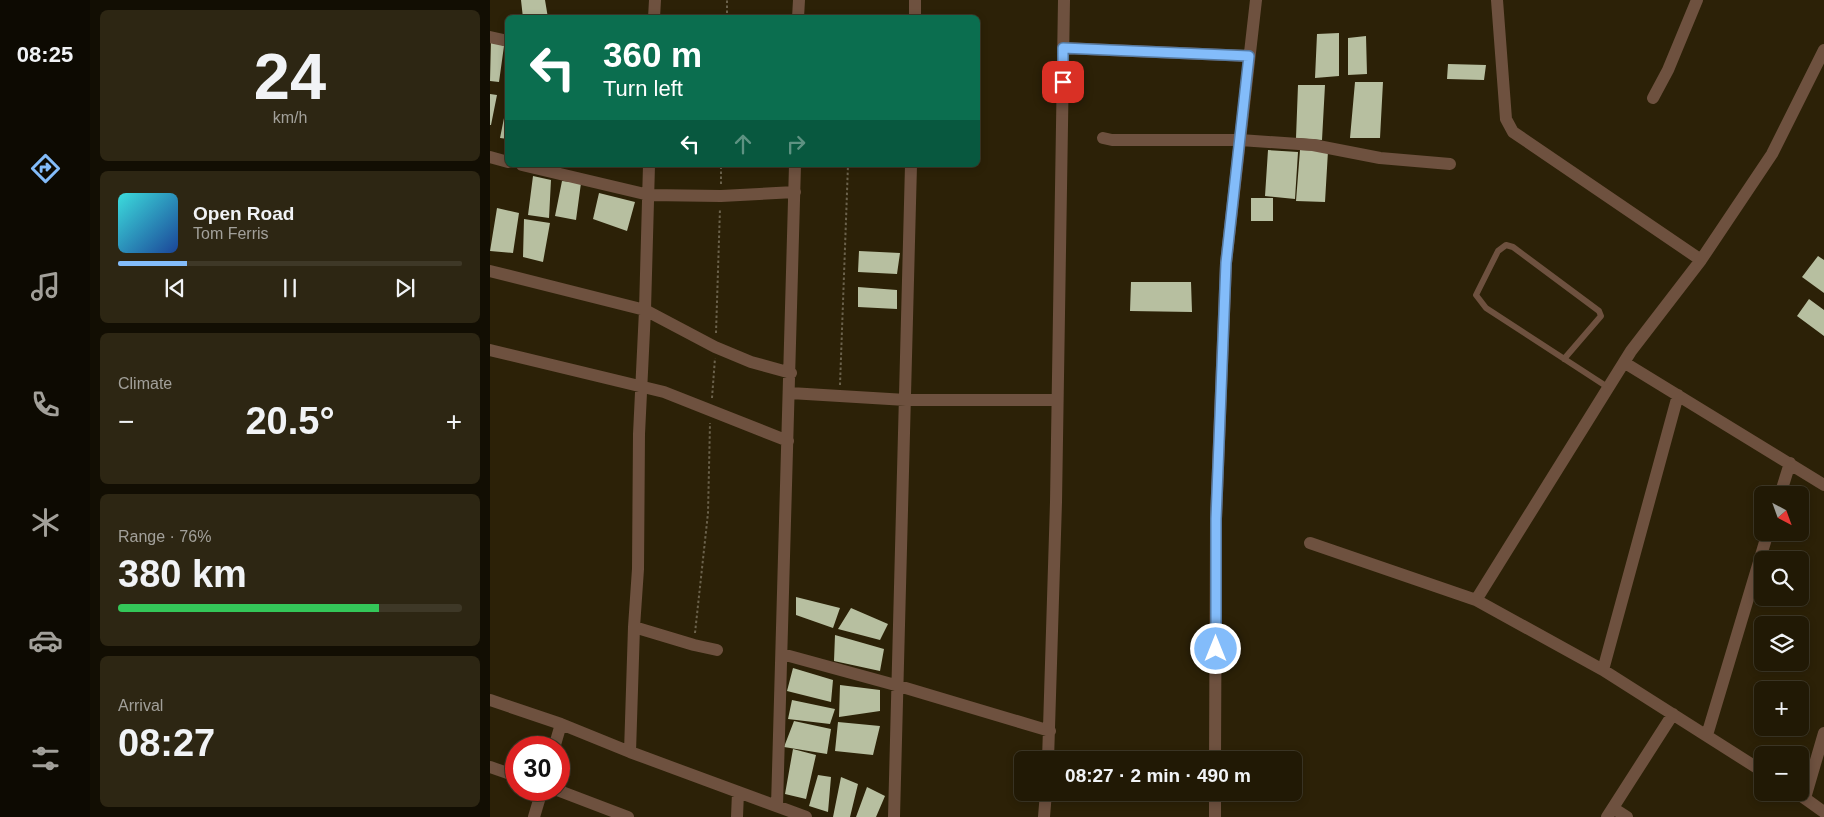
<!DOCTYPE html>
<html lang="en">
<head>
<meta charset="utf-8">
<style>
	:root { --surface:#211905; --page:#2d2613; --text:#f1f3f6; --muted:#a2a09a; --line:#3e3827; --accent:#83bcfa }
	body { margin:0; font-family:Arial,sans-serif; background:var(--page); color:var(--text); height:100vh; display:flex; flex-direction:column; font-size:19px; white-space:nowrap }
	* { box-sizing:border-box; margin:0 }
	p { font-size:16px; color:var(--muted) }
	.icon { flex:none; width:28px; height:28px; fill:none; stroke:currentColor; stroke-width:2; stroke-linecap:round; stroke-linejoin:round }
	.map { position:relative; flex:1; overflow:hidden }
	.details { display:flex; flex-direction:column; gap:10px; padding:10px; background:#120e03; width:400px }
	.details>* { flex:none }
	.hud { position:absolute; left:15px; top:15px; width:475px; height:152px; border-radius:8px; box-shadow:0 2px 8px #0003,0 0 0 1px var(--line); background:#0b6e4f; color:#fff; overflow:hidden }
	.needle { width:32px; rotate:139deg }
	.fabs { position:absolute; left:1264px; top:486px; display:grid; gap:10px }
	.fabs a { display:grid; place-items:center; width:55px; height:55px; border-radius:8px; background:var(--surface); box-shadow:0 2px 8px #0003,0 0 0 1px var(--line); font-size:25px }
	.speed { position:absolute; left:15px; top:736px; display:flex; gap:10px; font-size:25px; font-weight:700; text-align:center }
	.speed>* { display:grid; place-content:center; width:65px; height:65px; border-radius:50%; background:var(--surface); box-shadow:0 2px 8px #0003,0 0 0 1px var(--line); line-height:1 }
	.speed .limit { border:8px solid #d22; background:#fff; color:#111 }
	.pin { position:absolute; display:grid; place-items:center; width:42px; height:42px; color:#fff; margin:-21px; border-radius:10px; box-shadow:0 2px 8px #0006 }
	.me { position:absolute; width:55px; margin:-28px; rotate:0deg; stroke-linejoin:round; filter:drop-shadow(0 0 4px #0008) }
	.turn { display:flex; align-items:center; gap:18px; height:105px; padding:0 15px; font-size:22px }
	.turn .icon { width:65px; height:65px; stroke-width:2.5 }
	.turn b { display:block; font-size:35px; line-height:42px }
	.lanes { display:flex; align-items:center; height:48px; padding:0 15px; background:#0003; justify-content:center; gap:25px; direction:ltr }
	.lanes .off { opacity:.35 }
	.big { font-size:38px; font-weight:800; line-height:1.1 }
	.details .card { flex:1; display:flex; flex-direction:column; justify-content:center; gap:8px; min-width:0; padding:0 18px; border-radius:8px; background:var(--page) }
	.details .dial { align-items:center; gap:0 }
	.dial b { font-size:65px; line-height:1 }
	.song { display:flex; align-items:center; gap:15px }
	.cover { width:60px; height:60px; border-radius:8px; background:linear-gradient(135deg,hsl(180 70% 55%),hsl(220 70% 35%)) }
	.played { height:5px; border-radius:2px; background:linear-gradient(90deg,var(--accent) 20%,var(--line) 20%) }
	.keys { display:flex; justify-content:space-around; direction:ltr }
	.heat { display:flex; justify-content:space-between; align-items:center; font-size:28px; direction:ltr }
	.charge { height:8px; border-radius:4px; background:linear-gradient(90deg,#34c759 76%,var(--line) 0) }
	.trip { position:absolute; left:524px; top:751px; width:288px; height:50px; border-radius:8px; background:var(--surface); box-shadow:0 2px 8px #0003,0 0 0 1px var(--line); font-weight:800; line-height:50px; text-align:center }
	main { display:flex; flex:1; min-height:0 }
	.tab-bar { display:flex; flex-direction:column; width:90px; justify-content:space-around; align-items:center; background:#0d0a02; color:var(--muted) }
	.tab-bar .icon { width:35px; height:35px }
	.tab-bar .on { color:var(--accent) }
	.tab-bar b { font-size:22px; color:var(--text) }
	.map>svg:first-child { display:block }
</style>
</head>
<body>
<main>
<nav class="tab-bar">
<b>08:25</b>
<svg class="icon on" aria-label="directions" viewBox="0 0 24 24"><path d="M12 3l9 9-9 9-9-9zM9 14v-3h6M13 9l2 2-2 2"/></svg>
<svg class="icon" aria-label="music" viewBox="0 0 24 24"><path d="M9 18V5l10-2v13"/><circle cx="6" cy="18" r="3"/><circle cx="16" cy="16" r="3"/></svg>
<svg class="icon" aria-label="phone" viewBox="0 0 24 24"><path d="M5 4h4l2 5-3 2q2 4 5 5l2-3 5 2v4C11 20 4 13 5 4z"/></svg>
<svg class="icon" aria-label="climate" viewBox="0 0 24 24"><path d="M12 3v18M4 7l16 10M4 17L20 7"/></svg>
<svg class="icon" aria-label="car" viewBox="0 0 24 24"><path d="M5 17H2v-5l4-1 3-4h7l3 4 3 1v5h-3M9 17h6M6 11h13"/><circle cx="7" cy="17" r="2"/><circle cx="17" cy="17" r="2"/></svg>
<svg class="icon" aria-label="filters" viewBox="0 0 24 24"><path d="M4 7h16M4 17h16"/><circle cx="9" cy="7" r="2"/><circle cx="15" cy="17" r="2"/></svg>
</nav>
<section class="details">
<div class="card dial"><b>24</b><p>km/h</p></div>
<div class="card">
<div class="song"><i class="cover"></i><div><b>Open Road</b><p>Tom Ferris</p></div></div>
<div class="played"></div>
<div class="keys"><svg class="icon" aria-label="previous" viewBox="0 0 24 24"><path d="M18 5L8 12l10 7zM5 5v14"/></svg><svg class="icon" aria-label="pause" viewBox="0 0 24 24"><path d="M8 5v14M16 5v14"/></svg><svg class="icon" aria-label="next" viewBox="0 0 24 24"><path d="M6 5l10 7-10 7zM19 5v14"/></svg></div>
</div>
<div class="card"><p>Climate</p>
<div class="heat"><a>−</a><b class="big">20.5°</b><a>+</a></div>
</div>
<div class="card"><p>Range · 76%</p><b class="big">380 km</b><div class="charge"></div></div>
<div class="card"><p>Arrival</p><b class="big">08:27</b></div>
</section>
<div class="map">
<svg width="1334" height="817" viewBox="0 0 1334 817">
	<rect width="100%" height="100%" fill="#2c2107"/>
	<!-- building -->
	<path fill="#b7bfa0" d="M 31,0 L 55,0 L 58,18 L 33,18 Z
		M 849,33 L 849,76 L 825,78 L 827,34 Z
		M 876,36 L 877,74 L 858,75 L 858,38 Z
		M 1,41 L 14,46 L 9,82 L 0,81 Z
		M 958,64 L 996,65 L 994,80 L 957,79 Z
		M 865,82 L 893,82 L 890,138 L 860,138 Z
		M 808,85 L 835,85 L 832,140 L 806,138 Z
		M 0,94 L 7,95 L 1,125 L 0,125 Z
		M 17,103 L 18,103 L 18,139 L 10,138 Z
		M 778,150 L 808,152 L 805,199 L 775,196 Z
		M 810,150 L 838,151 L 835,202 L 806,201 Z
		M 43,176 L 61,180 L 59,218 L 38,215 Z
		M 72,181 L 91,183 L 86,220 L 65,216 Z
		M 109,193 L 145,202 L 137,231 L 103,219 Z
		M 761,198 L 783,198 L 783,221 L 761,221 Z
		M 7,208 L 29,213 L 23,253 L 0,251 Z
		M 34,219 L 60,223 L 53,262 L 33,257 Z
		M 369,251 L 410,253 L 407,274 L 368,272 Z
		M 1328,256 L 1334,260 L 1334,293 L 1312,277 Z
		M 641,282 L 701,282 L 702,312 L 640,311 Z
		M 368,287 L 407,290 L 407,309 L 368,307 Z
		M 1319,299 L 1334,310 L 1334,336 L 1307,316 Z
		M 306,597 L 350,608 L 343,628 L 306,615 Z
		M 361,608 L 398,624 L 390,640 L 348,629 Z
		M 345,635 L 394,649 L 390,671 L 344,661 Z
		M 303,668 L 343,680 L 341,702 L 297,691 Z
		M 350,685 L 390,690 L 390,711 L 349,717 Z
		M 302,700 L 345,709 L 340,724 L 298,719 Z
		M 304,721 L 341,729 L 337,754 L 294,747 Z
		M 348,722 L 390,726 L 383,755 L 345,751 Z
		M 303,749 L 326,755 L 316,799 L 295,794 Z
		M 328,775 L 341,777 L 338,812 L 319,806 Z
		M 351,777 L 368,784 L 360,817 L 343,817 Z
		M 377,787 L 395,796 L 386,817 L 366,817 Z"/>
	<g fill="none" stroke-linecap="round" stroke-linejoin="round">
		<!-- path -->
		<path stroke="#6b624c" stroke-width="2" stroke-dasharray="2.5 2.5" stroke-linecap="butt" d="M 237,18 L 237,0
			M 231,184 L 231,165
			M 226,333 L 230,208
			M 350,385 L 358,165
			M 222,398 L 225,358
			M 205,633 L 218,513 L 220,423"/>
		<!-- service -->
		<path stroke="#6e513f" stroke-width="6" d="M 1074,359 L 1111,316 L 1109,311 L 1023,247 L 1016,245 L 1008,251 L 986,295 L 996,308 L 1119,388"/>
		<!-- minor -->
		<path stroke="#6e513f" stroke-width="12" d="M 1007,0 L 1016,119 L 1023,132 L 1211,260
			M 164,18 L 165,0
			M 308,18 L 309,0
			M 425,18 L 425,0
			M 0,37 L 18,41
			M 573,48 L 759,56
			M 1163,98 L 1178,70 L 1207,0
			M 613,138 L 622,140 L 750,140 L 823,145 L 890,158 L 960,164
			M 0,157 L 18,162
			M 32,165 L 159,195 L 231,196 L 305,192
			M 159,165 L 155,310 L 225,347 L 261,362 L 301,373
			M 0,271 L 155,310 L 149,434 L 148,569 L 144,627 L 140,752
			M 0,350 L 174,392 L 298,441
			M 1135,363 L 1334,485
			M 300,393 L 416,400 L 567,400
			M 1290,495 L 1300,463
			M 820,543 L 986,600 L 1113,670 L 1272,771
			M 986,600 L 1141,351 L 1211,260 L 1282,154 L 1334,50
			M 144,627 L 204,645 L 227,650
			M 292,654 L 409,686 L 560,731
			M 1113,670 L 1188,395
			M 0,700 L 71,724 L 140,752 L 316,817
			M 1217,735 L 1278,532
			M 64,748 L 71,724
			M 558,760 L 566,502 L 574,0
			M 725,760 L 726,519 L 736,263 L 766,0
			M 0,767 L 26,776
			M 67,790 L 138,817
			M 1306,792 L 1334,812
			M 1315,798 L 1334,733
			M 287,806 L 305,165
			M 1123,808 L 1137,817
			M 44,817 L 52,790
			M 247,817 L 248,792
			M 404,817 L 421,165
			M 554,817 L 556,792
			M 725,817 L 725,792
			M 1117,817 L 1183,714"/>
	</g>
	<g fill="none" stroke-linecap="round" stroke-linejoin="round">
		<defs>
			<path id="route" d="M 573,82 L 573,48 L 759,56 L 736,263 L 726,519 L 726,649"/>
		</defs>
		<!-- route casing -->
		<use href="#route" stroke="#557aa2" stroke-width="12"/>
		<!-- route -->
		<use href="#route" stroke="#83bcfa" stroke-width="9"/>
	</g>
</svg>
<div class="fabs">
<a><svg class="needle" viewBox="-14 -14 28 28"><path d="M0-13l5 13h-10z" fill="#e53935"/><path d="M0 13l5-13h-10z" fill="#a2a09a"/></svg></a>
<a><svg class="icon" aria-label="search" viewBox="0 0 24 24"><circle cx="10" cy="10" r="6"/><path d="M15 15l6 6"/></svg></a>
<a><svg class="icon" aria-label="layers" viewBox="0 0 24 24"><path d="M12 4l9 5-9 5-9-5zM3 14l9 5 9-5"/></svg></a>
<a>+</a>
<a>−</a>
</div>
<div class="speed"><div class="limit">30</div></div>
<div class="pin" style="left:573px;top:82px;background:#d93025"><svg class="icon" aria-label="arrive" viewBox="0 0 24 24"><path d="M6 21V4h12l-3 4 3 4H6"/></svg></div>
<svg class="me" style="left:726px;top:649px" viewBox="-20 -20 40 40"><circle r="17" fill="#83bcfa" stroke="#fff" stroke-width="3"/><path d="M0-11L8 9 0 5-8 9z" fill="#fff"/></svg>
<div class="trip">08:27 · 2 min · 490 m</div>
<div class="hud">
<div class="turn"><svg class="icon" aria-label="left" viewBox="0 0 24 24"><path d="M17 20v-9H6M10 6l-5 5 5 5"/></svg><div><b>360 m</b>Turn left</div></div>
<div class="lanes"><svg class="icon" aria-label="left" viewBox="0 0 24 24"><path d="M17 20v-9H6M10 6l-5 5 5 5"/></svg><svg class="icon off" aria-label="ahead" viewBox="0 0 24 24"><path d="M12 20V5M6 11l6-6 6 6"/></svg><svg class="icon off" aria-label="right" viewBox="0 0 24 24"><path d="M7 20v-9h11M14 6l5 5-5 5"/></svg></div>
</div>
</div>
</main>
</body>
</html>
